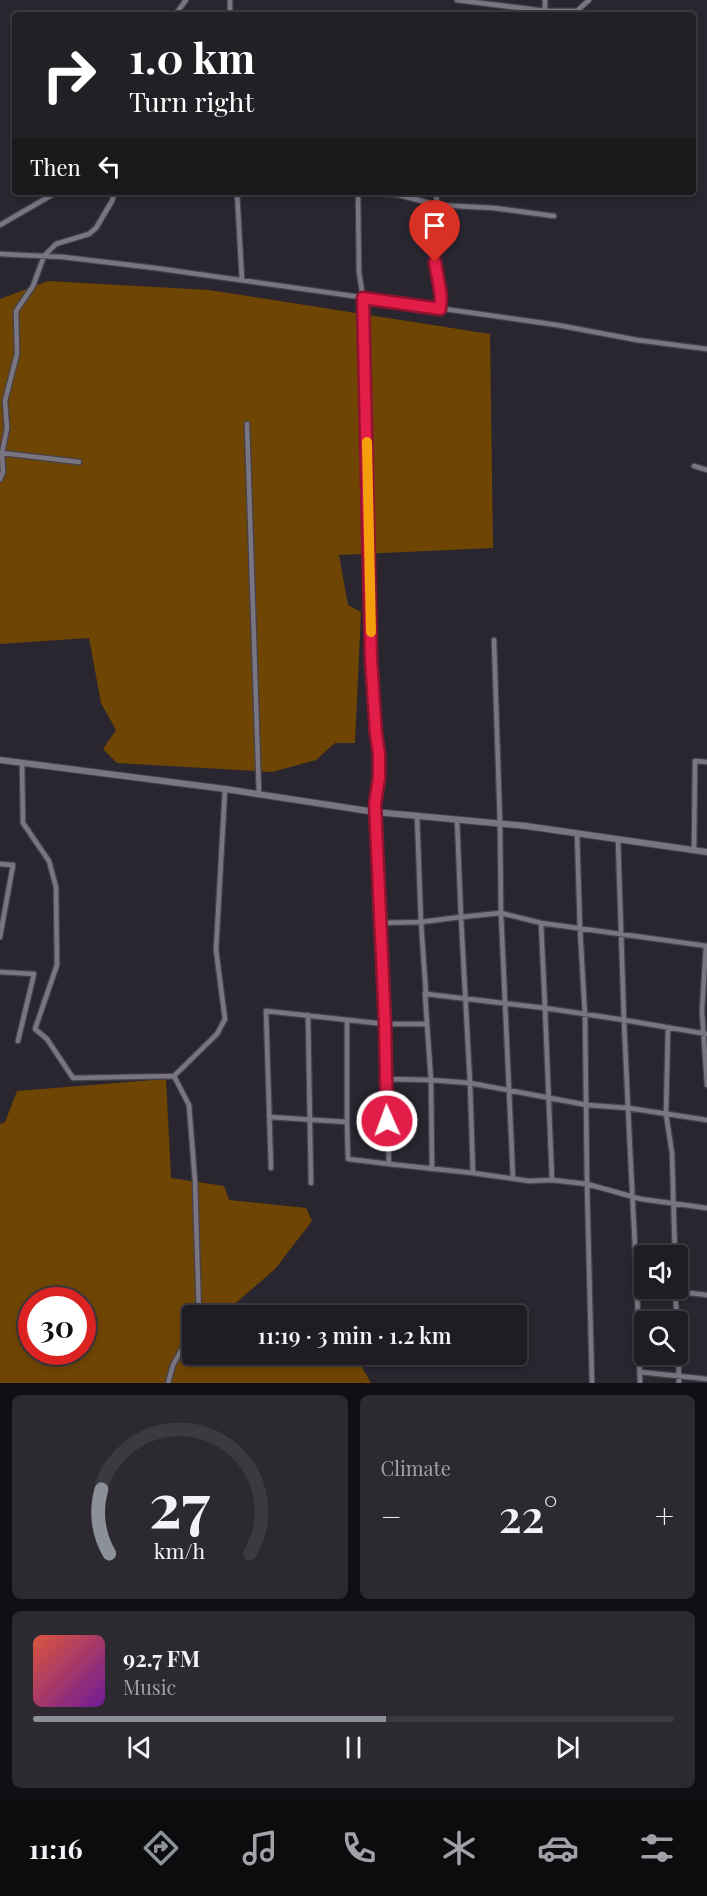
<!DOCTYPE html>
<html lang="en">
<head>
<meta charset="utf-8">
<style>
	:root { --surface:#1f1c24; --page:#2c2931; --text:#f1f3f6; --muted:#a1a1a6; --line:#3c3a41; --accent:#8c9099 }
	body { margin:0; font-family:"Playfair Display",serif; background:var(--page); color:var(--text); height:100vh; display:flex; flex-direction:column; font-size:22px; white-space:nowrap }
	* { box-sizing:border-box; margin:0 }
	p { font-size:20px; color:var(--muted) }
	.icon { flex:none; width:33px; height:33px; fill:none; stroke:currentColor; stroke-width:2; stroke-linecap:round; stroke-linejoin:round }
	.map { position:relative; height:1383px; overflow:hidden }
	.sheet { display:flex; flex-direction:column; gap:12px; padding:12px; background:#110f14; flex:1 }
	.sheet>* { flex:none }
	.hud { position:absolute; left:12px; top:12px; width:684px; height:183px; border-radius:6px; box-shadow:0 3px 9px #0003,0 0 0 2px var(--line); background:#202124; color:#fff; overflow:hidden }
	.tools { position:absolute; left:634px; top:1245px; display:grid; gap:12px }
	.tools a { display:grid; place-items:center; width:54px; height:54px; border-radius:6px; background:var(--surface); box-shadow:0 3px 9px #0003,0 0 0 2px var(--line); font-size:30px }
	.speed { position:absolute; left:18px; top:1287px; display:flex; gap:12px; font-size:30px; font-weight:700; text-align:center }
	.speed>* { display:grid; place-content:center; width:78px; height:78px; border-radius:50%; background:var(--surface); box-shadow:0 3px 9px #0003,0 0 0 2px var(--line); line-height:1 }
	.speed .limit { border:9px solid #d22; background:#fff; color:#111 }
	.pin { position:absolute; display:grid; place-items:center; width:51px; height:51px; color:#fff; margin:-62px -26px; border-radius:50% 50% 50% 0; rotate:-45deg; box-shadow:0 0 6px #0007 }
	.pin .icon { rotate:45deg }
	.me { position:absolute; width:66px; margin:-33px; rotate:358deg; stroke-linejoin:round; filter:drop-shadow(0 0 4px #0008) }
	.turn { display:flex; align-items:center; gap:21px; height:126px; padding:0 18px; font-size:27px }
	.turn .icon { width:78px; height:78px; stroke-width:2.5 }
	.turn b { display:block; font-size:42px; line-height:51px }
	.then { display:flex; align-items:center; height:57px; padding:0 18px; background:#0003; gap:12px; font-size:22px }
	.big { font-size:45px; font-weight:600; line-height:1.1 }
	.sheet .card { flex:1; display:flex; flex-direction:column; justify-content:center; gap:9px; min-width:0; padding:0 21px; border-radius:9px; background:var(--page) }
	.sheet .dial { align-items:center; gap:0 }
	.dial svg { height:156px; overflow:visible; fill:none; stroke:var(--line); stroke-width:7; stroke-linecap:round; text-anchor:middle }
	.dial text { fill:var(--text); stroke:none }
	.song { display:flex; align-items:center; gap:18px }
	.cover { width:72px; height:72px; border-radius:9px; background:linear-gradient(135deg,hsl(10 70% 55%),hsl(280 70% 35%)) }
	.played { height:6px; border-radius:3px; background:linear-gradient(90deg,var(--accent) 55%,var(--line) 55%) }
	.keys { display:flex; justify-content:space-around; direction:ltr }
	.heat { display:flex; justify-content:space-between; align-items:center; font-size:33px; direction:ltr }
	.sheet .tiles { flex:1; display:grid; gap:12px; grid-template-columns:1fr 1fr }
	.card:last-child { grid-column:span 2 }
	.trip { position:absolute; left:182px; top:1305px; width:345px; height:60px; border-radius:6px; background:var(--surface); box-shadow:0 3px 9px #0003,0 0 0 2px var(--line); font-weight:600; line-height:60px; text-align:center }
	.dock { display:flex; height:96px; justify-content:space-around; align-items:center; background:#0c0b0e; color:var(--muted) }
	.dock .icon { width:42px; height:42px }
	.dock .selected { color:var(--accent) }
	.dock b { font-size:27px; color:var(--text) }
	.map>svg:first-child { display:block }
</style>
</head>
<body>
<div class="map">
<svg width="707" height="1383" viewBox="0 0 707 1383">
	<rect width="100%" height="100%" fill="#292630"/>
	<!-- green -->
	<path fill="#6f4504" fill-rule="evenodd" d="M 48,281 L 209,290 L 490,334 L 493,548 L 339,555 L 348,605 L 361,612 L 355,743 L 335,743 L 316,760 L 272,772 L 117,763 L 103,749 L 116,730 L 101,703 L 89,638 L 0,644 L 0,299 Z
		M 166,1079 L 171,1178 L 224,1186 L 229,1200 L 306,1208 L 312,1221 L 275,1269 L 230,1308 L 225,1315 L 192,1316 L 192,1354 L 323,1355 L 360,1364 L 371,1383 L 0,1383 L 0,1124 L 5,1122 L 17,1091 ZM 32,1300 L 82,1300 L 82,1352 L 32,1352 Z"/>
	<g fill="none" stroke-linecap="round" stroke-linejoin="round">
		<defs>
			<path id="minor" d="M 230,0 L 230,15
				M 457,0 L 545,11 L 577,11 L 589,0
				M 545,0 L 545,15
				M 175,15 L 186,0
				M 237,192 L 242,280
				M 362,192 L 399,195 L 437,205 L 494,208 L 554,216
				M 436,192 L 437,205 L 433,231 L 436,274 L 441,296 L 440,309
				M 0,225 L 57,192
				M 0,254 L 63,257 L 155,268 L 557,325 L 637,340 L 707,349
				M 247,424 L 259,795
				M 2,453 L 79,462
				M 694,466 L 707,470
				M 0,479 L 3,472 L 2,453 L 7,428 L 5,401 L 17,354 L 16,311 L 33,286 L 44,256 L 56,244 L 89,234 L 96,228 L 112,201 L 115,192
				M 494,640 L 500,824 L 501,913 L 541,923
				M 22,763 L 23,823 L 49,861 L 56,887 L 57,965 L 35,1029 L 47,1039 L 73,1078 L 174,1076 L 217,1034 L 225,1019 L 216,950 L 225,789
				M 417,815 L 421,922
				M 457,819 L 461,917 L 501,913 L 513,1178
				M 577,834 L 580,929 L 585,1015 L 587,1184 L 592,1383
				M 618,840 L 624,1020 L 707,1034
				M 694,851 L 695,761 L 707,762
				M 0,864 L 13,865 L 0,937
				M 379,923 L 421,922
				M 706,946 L 702,1011 L 707,1085
				M 0,972 L 34,974 L 18,1041
				M 425,993 L 427,1024
				M 308,1015 L 311,1183
				M 668,1028 L 666,1114 L 672,1153 L 675,1256
				M 174,1076 L 189,1105 L 195,1181 L 199,1316
				M 386,1079 L 385,1024 L 427,1024 L 431,1080 L 470,1083 L 473,1173 L 389,1164 L 386,1079 L 431,1080 L 432,1169
				M 269,1117 L 347,1122 L 347,1020
				M 347,1122 L 348,1159 L 389,1164
				M 271,1168 L 266,1011 L 385,1024 L 375,804 L 379,778 L 379,754 L 376,734 L 371,659 L 363,298 L 359,272 L 358,192
				M 473,1173 L 529,1181 L 552,1180 L 587,1184 L 641,1199 L 707,1208
				M 552,1180 L 545,1008 L 624,1020 L 628,1108 L 707,1120
				M 637,1287 L 628,1108 L 587,1105 L 470,1083 L 461,917 L 421,922 L 426,994 L 545,1008 L 541,923 L 707,946
				M 645,1288 L 707,1295
				M 675,1288 L 677,1322
				M 678,1344 L 679,1383
				M 640,1372 L 707,1379
				M 168,1383 L 173,1365 L 192,1331
				M 640,1383 L 637,1287 L 645,1288"/>
			<path id="tertiary" d="M 0,760 L 225,789 L 375,812 L 526,826 L 707,852"/>
		</defs>
		<!-- minor casing -->
		<use href="#minor" stroke="#45424b" stroke-width="7"/>
		<!-- tertiary casing -->
		<use href="#tertiary" stroke="#45424b" stroke-width="8"/>
		<!-- minor -->
		<use href="#minor" stroke="#797682" stroke-width="4.5"/>
		<!-- tertiary -->
		<use href="#tertiary" stroke="#797682" stroke-width="6"/>
	</g>
	<g fill="none" stroke-linecap="round" stroke-linejoin="round">
		<defs>
			<path id="route" d="M 387,1121 L 385,1024 L 375,804 L 379,778 L 379,754 L 376,734 L 371,659 L 363,298 L 440,309 L 441,296 L 435,262"/>
		</defs>
		<!-- route casing -->
		<use href="#route" stroke="#92132f" stroke-width="15"/>
		<!-- route -->
		<use href="#route" stroke="#e11d48" stroke-width="10"/>
		<!-- slow -->
		<path stroke="#f59e0b" stroke-width="10" d="M 367,442 L 371,632"/>
	</g>
</svg>
<div class="tools">
<a><svg class="icon" aria-label="sound" viewBox="0 0 24 24"><path d="M4 9h4l5-4v14l-5-4H4zM17 9q2 3 0 6"/></svg></a>
<a><svg class="icon" aria-label="search" viewBox="0 0 24 24"><circle cx="10" cy="10" r="6"/><path d="M15 15l6 6"/></svg></a>
</div>
<div class="speed"><div class="limit">30</div></div>
<div class="pin" style="left:435px;top:262px;background:#d93025"><svg class="icon" aria-label="arrive" viewBox="0 0 24 24"><path d="M6 21V4h12l-3 4 3 4H6"/></svg></div>
<svg class="me" style="left:387px;top:1121px" viewBox="-20 -20 40 40"><circle r="17" fill="#e11d48" stroke="#fff" stroke-width="3"/><path d="M0-11L8 9 0 5-8 9z" fill="#fff"/></svg>
<div class="trip">11:19 · 3 min · 1.2 km</div>
<div class="hud">
<div class="turn"><svg class="icon" aria-label="right" viewBox="0 0 24 24"><path d="M7 20v-9h11M14 6l5 5-5 5"/></svg><div><b>1.0 km</b>Turn right</div></div>
<div class="then">Then<svg class="icon" aria-label="left" viewBox="0 0 24 24"><path d="M17 20v-9H6M10 6l-5 5 5 5"/></svg></div>
</div>
</div>
<section class="sheet">
<div class="tiles">
<div class="card dial"><svg viewBox="0 0 100 80">
<path d="M14 69A42 42 0 1 1 86 69"/>
<path d="M14 69A42 42 0 0 1 10 36" stroke="#8c9099"/>
<text x="50" y="56" font-size="32" font-weight="700">27</text>
<text x="50" y="72" font-size="11">km/h</text>
</svg></div>
<div class="card"><p>Climate</p>
<div class="heat"><a>−</a><b class="big">22°</b><a>+</a></div>
</div>
<div class="card">
<div class="song"><i class="cover"></i><div><b>92.7 FM</b><p>Music</p></div></div>
<div class="played"></div>
<div class="keys"><svg class="icon" aria-label="previous" viewBox="0 0 24 24"><path d="M18 5L8 12l10 7zM5 5v14"/></svg><svg class="icon" aria-label="pause" viewBox="0 0 24 24"><path d="M8 5v14M16 5v14"/></svg><svg class="icon" aria-label="next" viewBox="0 0 24 24"><path d="M6 5l10 7-10 7zM19 5v14"/></svg></div>
</div>
</div>
</section>
<nav class="dock">
<b>11:16</b>
<svg class="icon selected" aria-label="directions" viewBox="0 0 24 24"><path d="M12 3l9 9-9 9-9-9zM9 14v-3h6M13 9l2 2-2 2"/></svg>
<svg class="icon" aria-label="music" viewBox="0 0 24 24"><path d="M9 18V5l10-2v13"/><circle cx="6" cy="18" r="3"/><circle cx="16" cy="16" r="3"/></svg>
<svg class="icon" aria-label="phone" viewBox="0 0 24 24"><path d="M5 4h4l2 5-3 2q2 4 5 5l2-3 5 2v4C11 20 4 13 5 4z"/></svg>
<svg class="icon" aria-label="climate" viewBox="0 0 24 24"><path d="M12 3v18M4 7l16 10M4 17L20 7"/></svg>
<svg class="icon" aria-label="car" viewBox="0 0 24 24"><path d="M5 17H2v-5l4-1 3-4h7l3 4 3 1v5h-3M9 17h6M6 11h13"/><circle cx="7" cy="17" r="2"/><circle cx="17" cy="17" r="2"/></svg>
<svg class="icon" aria-label="filters" viewBox="0 0 24 24"><path d="M4 7h16M4 17h16"/><circle cx="9" cy="7" r="2"/><circle cx="15" cy="17" r="2"/></svg>
</nav>
</body>
</html>
